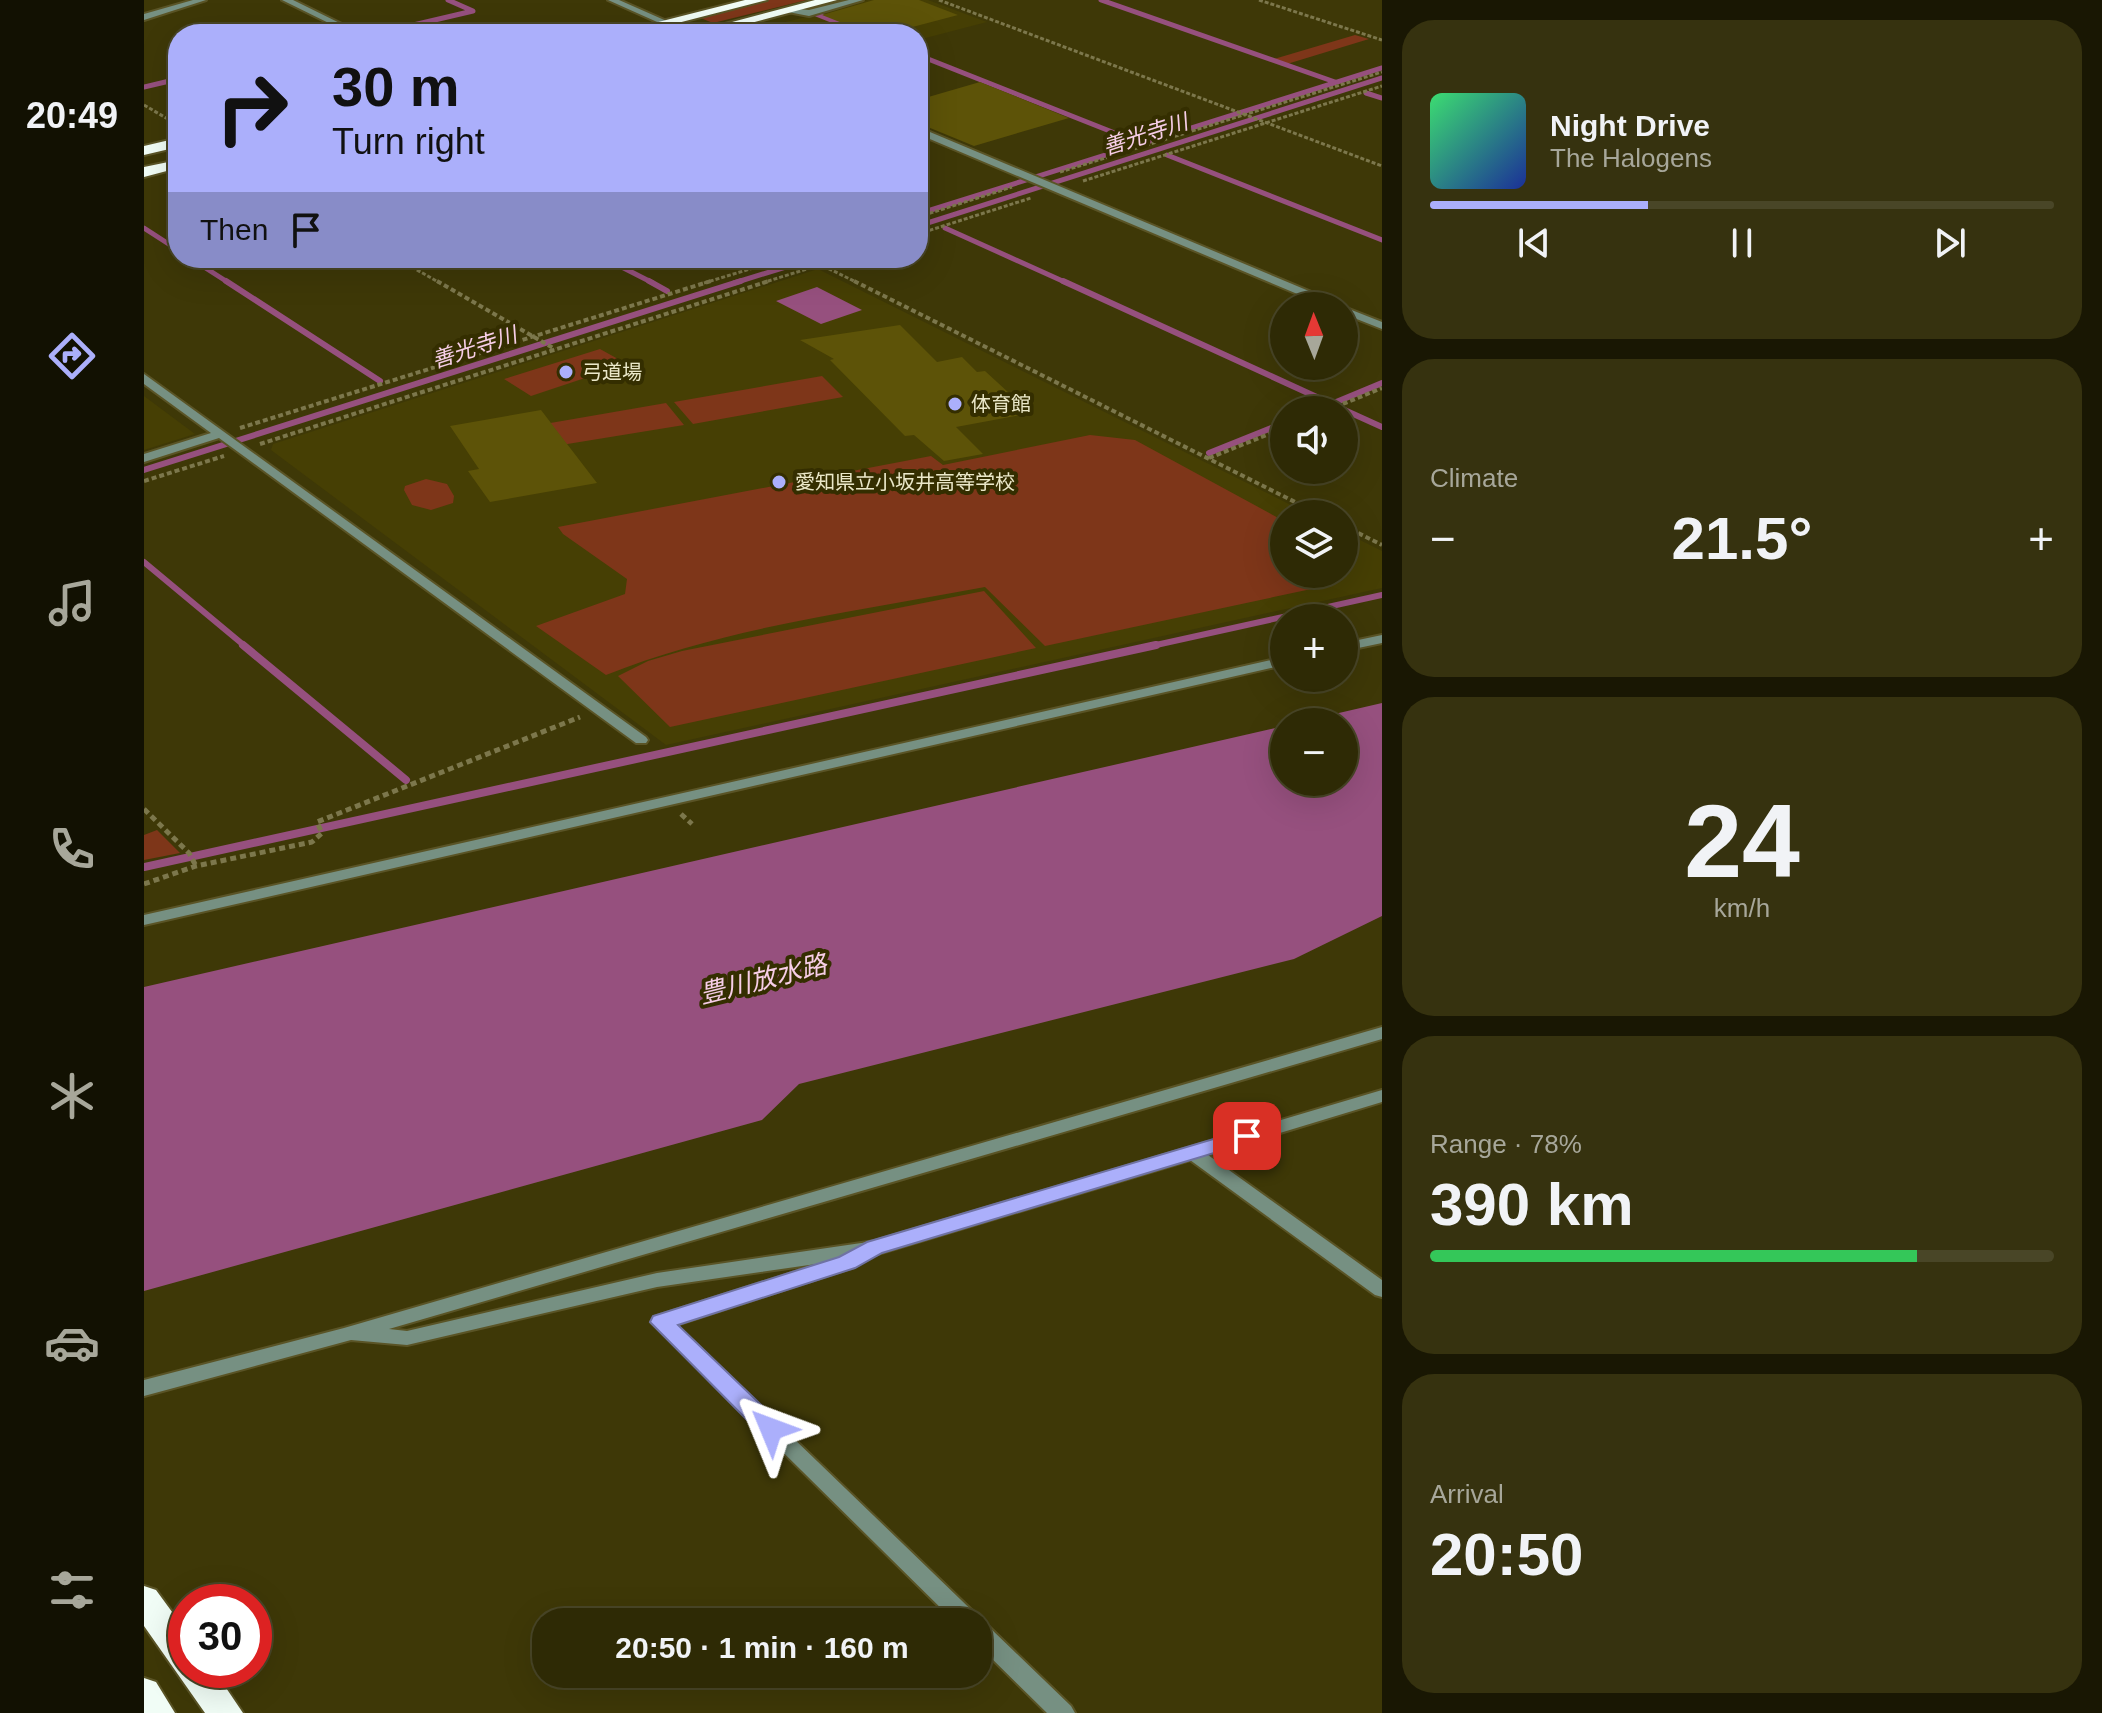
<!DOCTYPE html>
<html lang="en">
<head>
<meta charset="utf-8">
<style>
	:root { --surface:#2e2a05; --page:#36320f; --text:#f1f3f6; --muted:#a7a79a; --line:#494627; --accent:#abaffb }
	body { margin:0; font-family:Helvetica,"Noto Sans JP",sans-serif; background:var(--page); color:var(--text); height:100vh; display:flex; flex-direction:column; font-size:30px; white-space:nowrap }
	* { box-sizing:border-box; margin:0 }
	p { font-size:26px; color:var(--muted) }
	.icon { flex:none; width:44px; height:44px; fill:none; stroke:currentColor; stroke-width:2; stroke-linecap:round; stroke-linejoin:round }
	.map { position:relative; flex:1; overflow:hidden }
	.panel { display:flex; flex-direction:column; gap:20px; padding:20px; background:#191703; width:720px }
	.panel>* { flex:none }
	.hud { position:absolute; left:24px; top:24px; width:760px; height:244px; border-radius:32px; box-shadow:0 8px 32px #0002,0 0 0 2px var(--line); background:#abaffb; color:#111; overflow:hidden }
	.needle { width:52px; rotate:359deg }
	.controls { position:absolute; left:1126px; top:292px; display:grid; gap:16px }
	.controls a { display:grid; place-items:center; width:88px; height:88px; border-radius:50%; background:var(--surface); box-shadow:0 8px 32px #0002,0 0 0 2px var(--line); font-size:40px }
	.speed { position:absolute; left:24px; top:1584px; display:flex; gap:16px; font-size:40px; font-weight:700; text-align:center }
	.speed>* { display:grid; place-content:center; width:104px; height:104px; border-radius:50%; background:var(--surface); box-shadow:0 8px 32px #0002,0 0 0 2px var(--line); line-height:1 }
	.speed .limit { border:12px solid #d22; background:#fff; color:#111 }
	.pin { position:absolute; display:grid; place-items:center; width:68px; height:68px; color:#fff; margin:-34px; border-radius:16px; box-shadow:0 4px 12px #0006 }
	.me { position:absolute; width:88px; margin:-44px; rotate:314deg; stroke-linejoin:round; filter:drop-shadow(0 0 6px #0008) }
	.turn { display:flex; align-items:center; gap:28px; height:168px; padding:0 32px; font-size:36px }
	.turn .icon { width:104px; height:104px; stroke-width:2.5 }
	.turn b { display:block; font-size:56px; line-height:68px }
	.then { display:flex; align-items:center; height:76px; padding:0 32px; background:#0003; gap:16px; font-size:30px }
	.big { font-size:60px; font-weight:600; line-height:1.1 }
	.panel .tile { flex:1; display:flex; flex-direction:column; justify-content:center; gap:12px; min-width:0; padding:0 28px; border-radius:32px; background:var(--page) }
	.panel .dial { align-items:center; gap:0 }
	.dial b { font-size:104px; line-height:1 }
	.song { display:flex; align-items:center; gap:24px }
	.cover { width:96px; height:96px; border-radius:12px; background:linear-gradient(135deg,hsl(140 70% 55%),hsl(230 70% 35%)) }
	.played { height:8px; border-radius:4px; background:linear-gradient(90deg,var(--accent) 35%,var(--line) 35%) }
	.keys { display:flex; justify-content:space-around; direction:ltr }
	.heat { display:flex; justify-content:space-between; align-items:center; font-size:44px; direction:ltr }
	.charge { height:12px; border-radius:6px; background:linear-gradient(90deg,#34c759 78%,var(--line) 0) }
	.trip { position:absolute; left:388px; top:1608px; width:460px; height:80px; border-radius:32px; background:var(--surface); box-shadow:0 8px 32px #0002,0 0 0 2px var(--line); font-weight:600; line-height:80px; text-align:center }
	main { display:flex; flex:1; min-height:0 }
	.dock { display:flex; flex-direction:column; width:144px; justify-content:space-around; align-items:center; background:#121102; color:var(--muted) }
	.dock .icon { width:56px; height:56px }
	.dock .current { color:var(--accent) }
	.dock b { font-size:36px; color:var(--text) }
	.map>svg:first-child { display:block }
</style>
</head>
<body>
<main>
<nav class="dock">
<b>20:49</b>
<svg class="icon current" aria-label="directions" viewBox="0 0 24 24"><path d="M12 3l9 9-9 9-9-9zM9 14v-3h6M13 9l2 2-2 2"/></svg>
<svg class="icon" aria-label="music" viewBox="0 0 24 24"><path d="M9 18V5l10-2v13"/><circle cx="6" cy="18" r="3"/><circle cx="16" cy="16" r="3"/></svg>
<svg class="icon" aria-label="phone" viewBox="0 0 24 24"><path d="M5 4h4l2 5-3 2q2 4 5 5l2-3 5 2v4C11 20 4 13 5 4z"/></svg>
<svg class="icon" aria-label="climate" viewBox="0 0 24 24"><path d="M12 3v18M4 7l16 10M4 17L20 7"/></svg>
<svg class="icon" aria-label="car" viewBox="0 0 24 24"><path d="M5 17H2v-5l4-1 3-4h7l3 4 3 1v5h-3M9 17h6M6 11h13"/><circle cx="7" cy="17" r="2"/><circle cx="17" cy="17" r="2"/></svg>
<svg class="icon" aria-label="filters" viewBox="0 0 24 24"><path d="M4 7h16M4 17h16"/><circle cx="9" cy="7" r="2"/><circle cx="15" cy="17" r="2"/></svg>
</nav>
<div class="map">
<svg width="1238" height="1713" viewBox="0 0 1238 1713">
	<rect width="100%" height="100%" fill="#3e3807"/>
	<!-- built -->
	<path fill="#463f04" d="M 724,0 L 784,0 L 843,22 L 774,40 L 774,34 L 725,34 L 672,13 Z
		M 670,15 L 709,30 L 695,34 L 592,34 Z
		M 674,269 L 1165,514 L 1140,514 L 1140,574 L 1200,574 L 1200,532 L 1238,551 L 1238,588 L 522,745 L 127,450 L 129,444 Z
		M 0,396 L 51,434 L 0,450 Z"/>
	<!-- green -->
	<path fill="#7e3619" d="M 622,0 L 663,0 L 569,23 L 554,17 Z
		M 1211,35 L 1225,39 L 1143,64 L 1130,59 Z
		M 456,349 L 483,364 L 387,396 L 360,379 Z
		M 678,376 L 699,397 L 549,424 L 530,402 Z
		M 522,403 L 540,425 L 405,447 L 389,426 Z
		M 946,435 L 991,440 L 1140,521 L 1140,574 L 1183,574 L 1181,580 L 1172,588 L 901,646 L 841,587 C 715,611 582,627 462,675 L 392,626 L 481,594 L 483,579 L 419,534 L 414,527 L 787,456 L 799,465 Z
		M 282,479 L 303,484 L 310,496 L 309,503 L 287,510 L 268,505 L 260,490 L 261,486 Z
		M 840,591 L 892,648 L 526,727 L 474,676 L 504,661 L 538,651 Z
		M 13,830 L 36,853 L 0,860 L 0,835 Z"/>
	<!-- water -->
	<path fill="#96507e" d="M 673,287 L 718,310 L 677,324 L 632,301 Z
		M 1238,703 L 1238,916 L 1150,959 L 655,1084 L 618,1120 L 0,1291 L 0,987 L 1140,726 L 1140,782 L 1200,782 L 1200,722 L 1156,722 Z"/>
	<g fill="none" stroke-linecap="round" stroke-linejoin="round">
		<!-- stream-far2 -->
		<path stroke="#96507e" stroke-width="5" d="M 957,0 L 1191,82
			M 672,14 L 722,34
			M 231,34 L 329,11 L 304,0
			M 774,55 L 996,143
			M 0,87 L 34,79
			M 1222,93 L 1238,98
			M 1023,155 L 1238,240
			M 774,214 L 1238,68
			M 774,226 L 1238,78
			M 0,228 L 34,250
			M 801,228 L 923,283
			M 46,258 L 85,283
			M 460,258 L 509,283
			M 590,283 L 671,258"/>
		<!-- stream-far1 -->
		<path stroke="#96507e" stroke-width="6" d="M 82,281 L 236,381
			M 505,281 L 523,291
			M 919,281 L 1188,404
			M 1196,408 L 1238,427
			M 1173,410 L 1238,383
			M 1065,453 L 1140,423
			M 0,470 L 597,281
			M 0,562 L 102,647
			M 1003,647 L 1238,595"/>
		<!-- stream -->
		<path stroke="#96507e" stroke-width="8" d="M 99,645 L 262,780
			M 0,867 L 1012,645"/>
	</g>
	<!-- building -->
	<path fill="#5d5308" d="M 730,0 L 775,0 L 814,15 L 742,34 L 726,34 L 678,15 Z
		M 836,82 L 925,118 L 830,146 L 774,123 L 774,100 Z
		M 756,325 L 793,362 L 818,357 L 833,372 L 841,371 L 887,413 L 812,427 L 839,454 L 800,461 L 770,435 L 761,436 L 686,360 L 690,359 L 656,340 Z
		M 397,410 L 453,483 L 346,502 L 324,471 L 335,469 L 306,426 Z"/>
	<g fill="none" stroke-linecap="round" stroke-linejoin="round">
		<defs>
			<path id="street" d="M 49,0 L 62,0 L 0,20 L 0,14 Z
				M 138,0 L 149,0 L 218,34 L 207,34 Z
				M 464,0 L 475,0 L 552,34 L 540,34 Z
				M 705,0 L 719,0 L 665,16 L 639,11 L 643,8 L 665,10 Z
				M 774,127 L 1196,304 L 1198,306 L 1182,306 L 774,134 Z
				M 1200,307 L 1238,322 L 1238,329 L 1200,314 Z
				M 0,374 L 502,737 L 504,740 L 502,743 L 492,743 L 75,438 L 0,462 L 0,454 L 67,433 L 0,384 Z
				M 1238,635 L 1238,643 L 1200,651 L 1200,643 Z
				M 1140,657 L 1140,665 L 0,925 L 0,915 Z
				M 1238,1027 L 1238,1039 L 245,1329 L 263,1331 L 513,1273 L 731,1241 L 1238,1090 L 1238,1102 L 1064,1155 L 1238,1280 L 1238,1297 L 1231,1295 L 1046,1160 L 727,1256 L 710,1267 L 532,1325 L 927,1706 L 931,1713 L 903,1713 L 834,1645 L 834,1622 L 811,1622 L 507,1322 L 510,1317 L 679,1263 L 513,1287 L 263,1345 L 207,1340 L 0,1396 L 0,1380 L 200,1328 Z"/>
			<path id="highway" d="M 601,0 L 623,0 L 491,34 L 467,34 Z
				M 671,0 L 693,0 L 566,34 L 543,34 Z
				M 34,138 L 34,147 L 0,155 L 0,146 Z
				M 34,160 L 34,168 L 0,177 L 0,167 Z
				M 0,1586 L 12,1590 L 42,1631 L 42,1670 L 70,1670 L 99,1713 L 61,1713 L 0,1626 Z
				M 0,1678 L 12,1682 L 31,1713 L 0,1713 Z"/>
		</defs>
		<!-- street casing -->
		<use href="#street" stroke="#5a5426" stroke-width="4"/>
		<!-- highway casing -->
		<use href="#highway" stroke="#5a5426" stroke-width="4"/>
		<!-- path-far2 -->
		<path stroke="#7c774c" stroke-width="3" stroke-dasharray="4 2" stroke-linecap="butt" d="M 795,0 L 1238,166
			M 1115,0 L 1238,40
			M 0,105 L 34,125
			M 916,172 L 1238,72
			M 939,181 L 1238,86
			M 774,217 L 868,187
			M 774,234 L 887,198
			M 252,258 L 296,283
			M 663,258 L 714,283
			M 560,283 L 642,258
			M 618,283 L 698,258"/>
		<!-- path-far1 -->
		<path stroke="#7c774c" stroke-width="4" stroke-dasharray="5 3" stroke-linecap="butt" d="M 293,281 L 411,349
			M 710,281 L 1175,514
			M 1184,410 L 1238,388
			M 96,428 L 567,281
			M 116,444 L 625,281
			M 1065,458 L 1140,428
			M 0,481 L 80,456
			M 1200,526 L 1238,545"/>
		<!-- path -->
		<path stroke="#7c774c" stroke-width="5" stroke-dasharray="6 4" stroke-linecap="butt" d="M 0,809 L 45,853 L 52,866
			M 537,814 L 548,824
			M 0,884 L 52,866 L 168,842 L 178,833 L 173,822 L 436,717"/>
		<!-- street -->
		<use href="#street" fill="#769082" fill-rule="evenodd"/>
		<!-- highway -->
		<use href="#highway" fill="#f1fdf6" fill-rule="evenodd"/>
	</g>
	<!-- route -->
	<path fill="#abaffb" stroke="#6f72a3" stroke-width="2" d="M 1103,1129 L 1110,1131 L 1113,1136 L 1110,1141 L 738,1253 L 711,1268 L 534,1325 L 636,1423 L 639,1429 L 636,1436 L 627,1438 L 619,1436 L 506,1322 L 509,1316 L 695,1257 L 723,1242 Z"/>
	<!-- markers -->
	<g fill="#abaffb" stroke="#342e00" stroke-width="3">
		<circle cx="422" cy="372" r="8"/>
		<circle cx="811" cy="404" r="8"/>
		<circle cx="635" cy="482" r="8"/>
	</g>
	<g text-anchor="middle" stroke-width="8" stroke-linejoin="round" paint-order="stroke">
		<!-- far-poi labels -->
		<g font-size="20" fill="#ebe8c9" stroke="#342e00" text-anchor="start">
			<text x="438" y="379">弓道場</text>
			<text x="827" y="411">体育館</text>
			<text x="651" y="489">愛知県立小坂井高等学校</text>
		</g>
		<!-- far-water labels -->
		<g font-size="22" font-style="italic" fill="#f7cee7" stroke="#342e00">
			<text transform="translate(1001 134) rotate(-18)" y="8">善光寺川</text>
			<text transform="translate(330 347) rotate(-18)" y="8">善光寺川</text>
		</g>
		<!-- water labels -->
		<g font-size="26" font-style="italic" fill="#f7cee7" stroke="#342e00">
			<text transform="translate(619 979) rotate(-14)" y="9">豊川放水路</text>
		</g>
	</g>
</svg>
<div class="controls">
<a><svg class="needle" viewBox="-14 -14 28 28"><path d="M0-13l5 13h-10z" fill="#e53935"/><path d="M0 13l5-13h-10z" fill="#a7a79a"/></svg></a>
<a><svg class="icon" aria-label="sound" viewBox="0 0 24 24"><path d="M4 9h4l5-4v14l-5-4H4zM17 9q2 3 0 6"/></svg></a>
<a><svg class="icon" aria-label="layers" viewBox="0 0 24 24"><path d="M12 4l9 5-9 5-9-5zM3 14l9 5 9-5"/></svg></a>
<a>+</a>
<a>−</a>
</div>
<div class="speed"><div class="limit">30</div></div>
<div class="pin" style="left:1103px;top:1136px;background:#d93025"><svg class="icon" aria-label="arrive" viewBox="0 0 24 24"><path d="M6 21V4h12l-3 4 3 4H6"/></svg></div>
<svg class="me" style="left:627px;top:1429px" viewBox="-20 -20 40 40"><path d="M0-17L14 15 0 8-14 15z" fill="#abaffb" stroke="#fff" stroke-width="4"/></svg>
<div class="trip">20:50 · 1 min · 160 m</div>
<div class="hud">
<div class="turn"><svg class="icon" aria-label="right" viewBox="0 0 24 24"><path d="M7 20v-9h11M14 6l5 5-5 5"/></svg><div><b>30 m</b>Turn right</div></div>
<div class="then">Then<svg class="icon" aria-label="arrive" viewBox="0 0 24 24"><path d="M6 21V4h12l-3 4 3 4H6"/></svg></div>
</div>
</div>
<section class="panel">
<div class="tile">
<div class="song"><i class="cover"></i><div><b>Night Drive</b><p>The Halogens</p></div></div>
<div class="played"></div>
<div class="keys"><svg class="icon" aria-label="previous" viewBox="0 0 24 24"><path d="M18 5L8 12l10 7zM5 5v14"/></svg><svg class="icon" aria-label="pause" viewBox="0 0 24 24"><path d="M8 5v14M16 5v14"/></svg><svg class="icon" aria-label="next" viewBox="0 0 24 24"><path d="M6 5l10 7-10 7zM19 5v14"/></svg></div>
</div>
<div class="tile"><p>Climate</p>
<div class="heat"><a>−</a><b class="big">21.5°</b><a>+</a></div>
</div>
<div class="tile dial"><b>24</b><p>km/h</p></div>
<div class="tile"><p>Range · 78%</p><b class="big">390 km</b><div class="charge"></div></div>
<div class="tile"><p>Arrival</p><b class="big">20:50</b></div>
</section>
</main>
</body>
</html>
